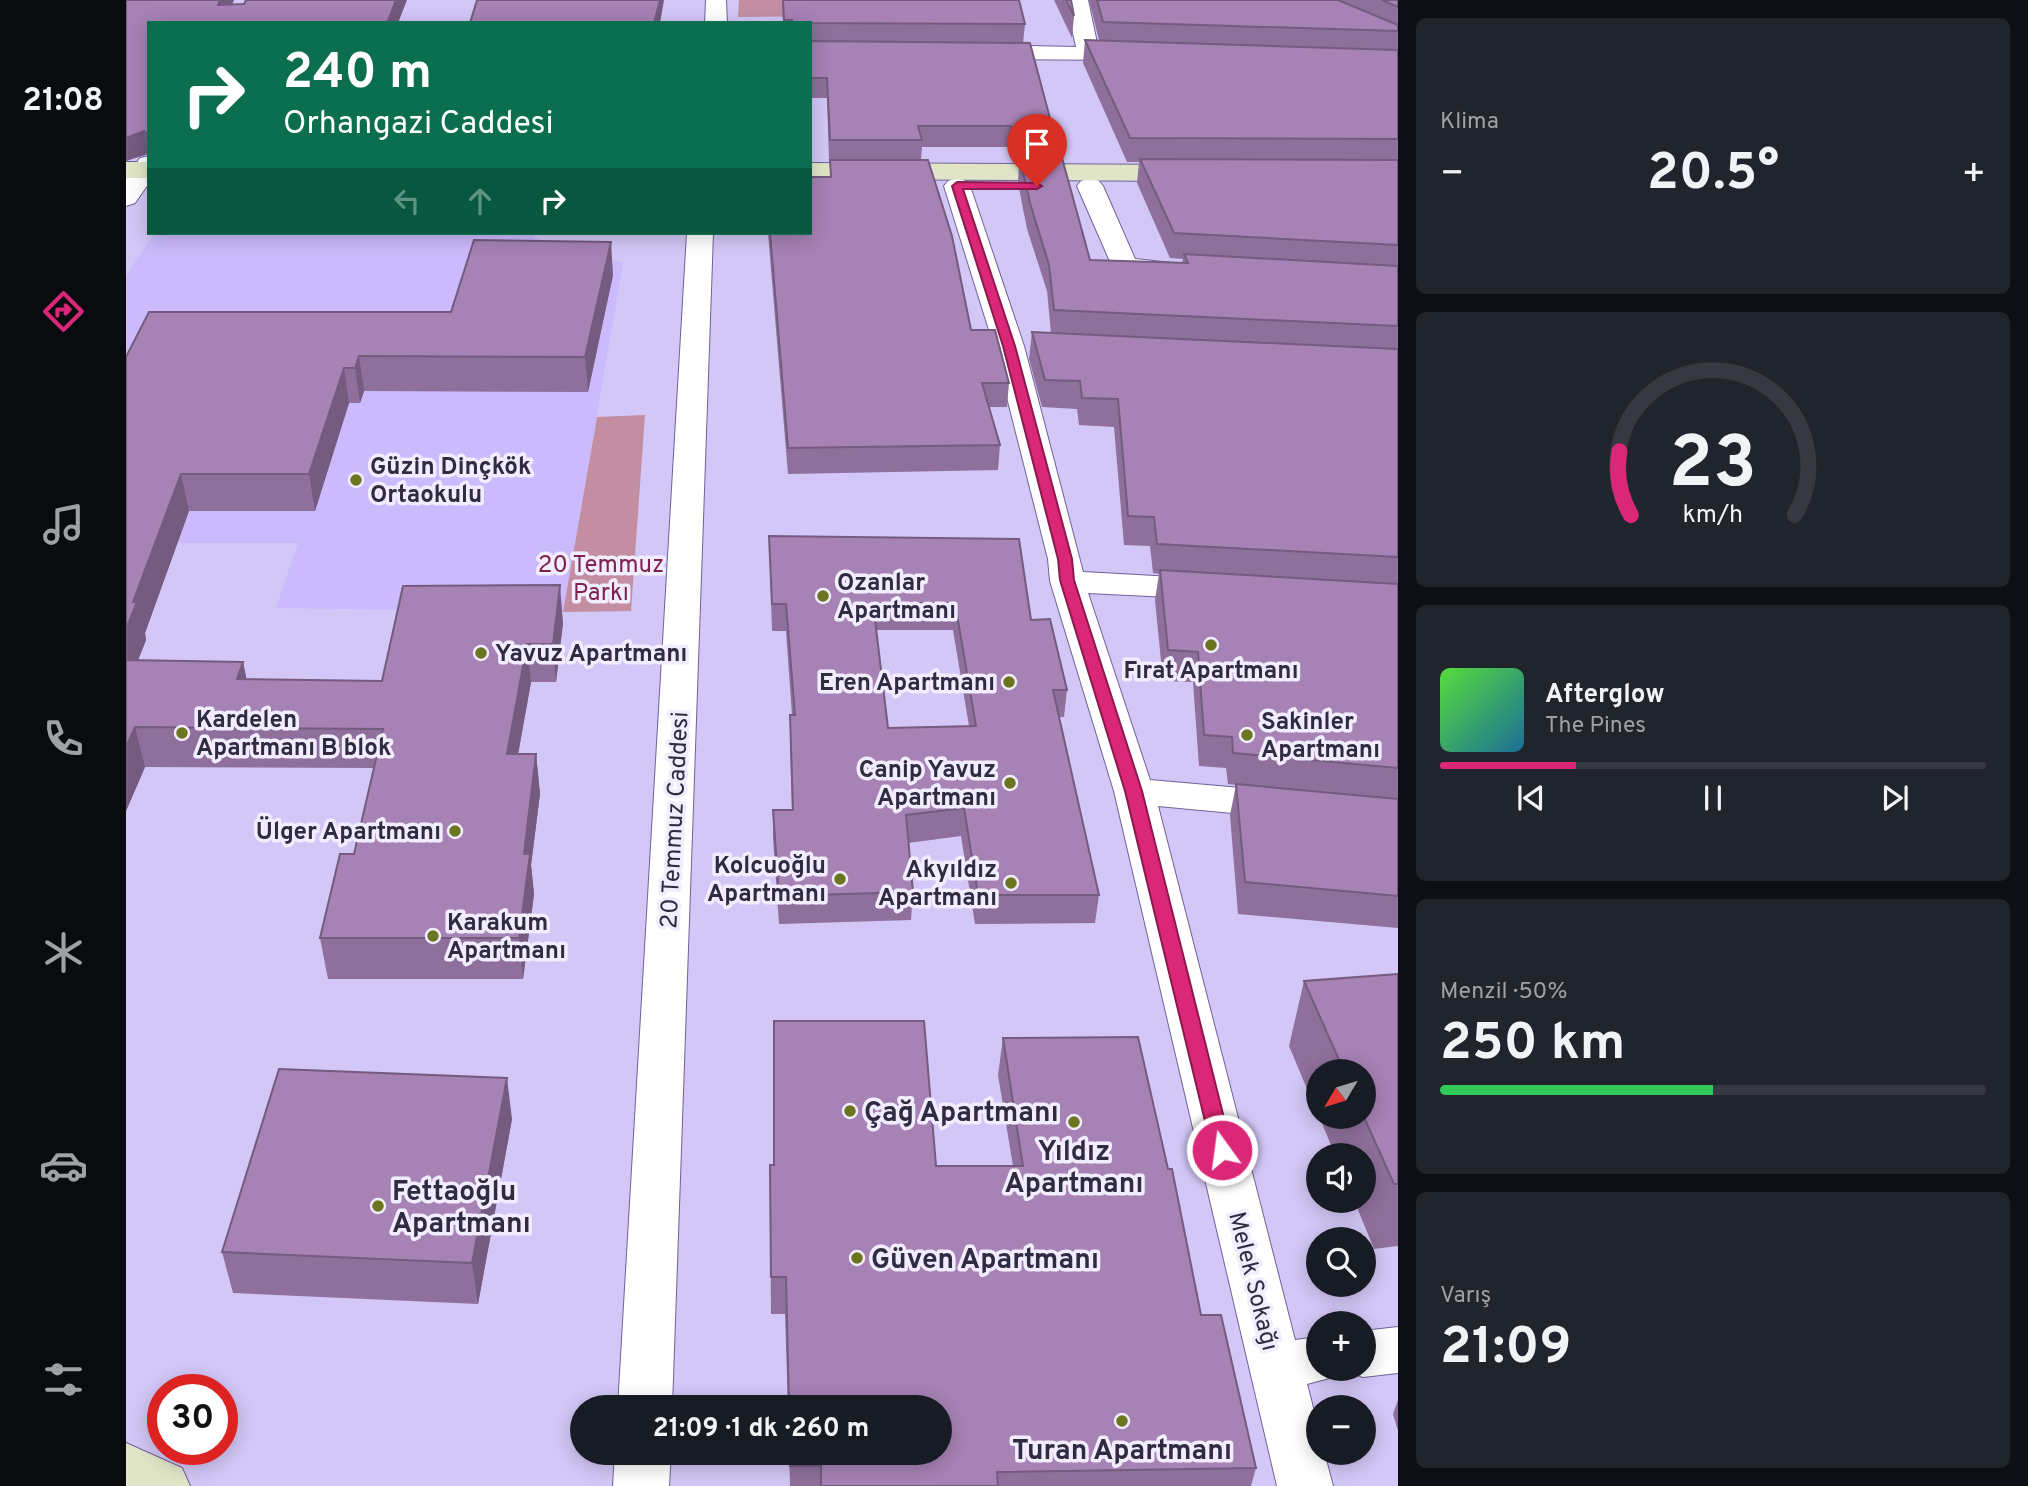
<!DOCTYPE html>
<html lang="tr">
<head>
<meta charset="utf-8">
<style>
	:root { --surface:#171b24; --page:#20242c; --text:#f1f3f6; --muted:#9ea1a6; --line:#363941; --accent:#db2777 }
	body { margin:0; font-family:Overpass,sans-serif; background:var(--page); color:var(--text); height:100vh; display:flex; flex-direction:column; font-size:26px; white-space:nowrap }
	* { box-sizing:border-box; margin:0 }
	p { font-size:23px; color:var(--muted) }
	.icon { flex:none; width:38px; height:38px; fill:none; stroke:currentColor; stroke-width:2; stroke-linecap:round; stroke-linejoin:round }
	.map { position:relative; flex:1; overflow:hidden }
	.sheet { display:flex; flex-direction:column; gap:18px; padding:18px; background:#0d0f14; width:630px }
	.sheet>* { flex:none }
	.banner { position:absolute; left:21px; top:21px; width:665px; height:214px; border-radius:0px; box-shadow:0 4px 18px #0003; background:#0b6e4f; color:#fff; overflow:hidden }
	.needle { width:46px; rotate:232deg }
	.tools { position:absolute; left:1180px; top:1059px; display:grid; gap:14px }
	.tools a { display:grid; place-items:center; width:70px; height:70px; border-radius:50%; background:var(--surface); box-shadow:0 4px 18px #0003; font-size:35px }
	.speed { position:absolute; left:21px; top:1374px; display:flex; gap:14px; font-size:35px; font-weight:700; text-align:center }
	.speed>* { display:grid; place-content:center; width:91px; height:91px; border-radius:50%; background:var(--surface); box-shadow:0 4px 18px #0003; line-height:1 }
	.speed .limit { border:10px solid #d22; background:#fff; color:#111 }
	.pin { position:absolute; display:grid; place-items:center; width:60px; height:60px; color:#fff; margin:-72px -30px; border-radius:50% 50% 50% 0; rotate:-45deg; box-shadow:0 0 7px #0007 }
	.pin .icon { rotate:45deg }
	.me { position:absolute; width:77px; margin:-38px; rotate:346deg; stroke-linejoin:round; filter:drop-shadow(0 0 5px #0008) }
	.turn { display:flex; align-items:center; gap:24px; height:147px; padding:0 21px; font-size:32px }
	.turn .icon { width:91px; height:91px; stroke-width:2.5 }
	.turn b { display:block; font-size:49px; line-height:60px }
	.lanes { display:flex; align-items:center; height:66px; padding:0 21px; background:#0003; justify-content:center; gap:35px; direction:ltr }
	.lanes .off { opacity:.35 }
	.big { font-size:52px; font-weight:700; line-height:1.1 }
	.sheet .tile { flex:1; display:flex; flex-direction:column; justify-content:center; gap:10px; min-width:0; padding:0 24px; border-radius:10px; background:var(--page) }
	.sheet .dial { align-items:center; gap:0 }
	.dial svg { height:182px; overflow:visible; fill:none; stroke:var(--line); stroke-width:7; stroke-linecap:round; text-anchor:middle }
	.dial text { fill:var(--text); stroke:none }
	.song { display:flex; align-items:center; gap:21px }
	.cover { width:84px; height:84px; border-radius:10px; background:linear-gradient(135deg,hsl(110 70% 55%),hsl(200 70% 35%)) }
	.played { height:7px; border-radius:4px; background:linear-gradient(90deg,var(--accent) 25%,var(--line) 25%) }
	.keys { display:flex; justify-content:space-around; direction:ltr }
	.heat { display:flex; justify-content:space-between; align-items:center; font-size:38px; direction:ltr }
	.charge { height:10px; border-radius:5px; background:linear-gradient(90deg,#34c759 50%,var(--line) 0) }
	.trip { position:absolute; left:444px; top:1395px; width:382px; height:70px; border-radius:35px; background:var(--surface); box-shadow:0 4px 18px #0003; font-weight:700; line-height:70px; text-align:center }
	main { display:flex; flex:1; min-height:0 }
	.tabs { display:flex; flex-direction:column; width:126px; justify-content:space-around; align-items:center; background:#090b0e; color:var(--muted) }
	.tabs .icon { width:49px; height:49px }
	.tabs .selected { color:var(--accent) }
	.tabs b { font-size:32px; color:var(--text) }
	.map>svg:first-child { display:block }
</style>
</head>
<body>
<main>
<nav class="tabs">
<b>21:08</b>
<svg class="icon selected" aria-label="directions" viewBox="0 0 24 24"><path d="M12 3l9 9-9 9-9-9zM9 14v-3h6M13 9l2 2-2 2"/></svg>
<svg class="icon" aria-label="music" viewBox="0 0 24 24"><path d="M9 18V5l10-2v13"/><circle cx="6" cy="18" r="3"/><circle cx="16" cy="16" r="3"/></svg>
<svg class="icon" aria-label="phone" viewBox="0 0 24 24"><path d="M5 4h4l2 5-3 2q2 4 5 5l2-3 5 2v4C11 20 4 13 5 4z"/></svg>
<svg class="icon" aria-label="climate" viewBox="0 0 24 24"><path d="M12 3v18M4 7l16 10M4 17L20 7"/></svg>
<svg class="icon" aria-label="car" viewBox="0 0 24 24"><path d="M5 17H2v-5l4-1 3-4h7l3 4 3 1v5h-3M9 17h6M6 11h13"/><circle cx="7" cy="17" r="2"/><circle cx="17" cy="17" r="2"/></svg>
<svg class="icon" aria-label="filters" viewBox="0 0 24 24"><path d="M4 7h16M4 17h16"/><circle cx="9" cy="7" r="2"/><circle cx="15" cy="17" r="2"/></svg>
</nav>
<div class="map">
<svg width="1272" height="1486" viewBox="0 0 1272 1486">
	<rect width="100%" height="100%" fill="#d2c7f6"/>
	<!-- built -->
	<path fill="#cbbafd" d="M 28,233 L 409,233 L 408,238 L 497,263 L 437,612 L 150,608 L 172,543 L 0,543 L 0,276 Z"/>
	<!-- green -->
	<path fill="#c48ea2" d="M 613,0 L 829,0 L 830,15 L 612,17 Z
		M 519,415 L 505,611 L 437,612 L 471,417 Z"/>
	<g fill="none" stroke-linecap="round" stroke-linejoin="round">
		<defs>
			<path id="street" d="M 580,0 L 600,0 L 601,23 L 579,23 Z
				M 940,0 L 962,0 L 972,48 L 1019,50 L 1022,55 L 1019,60 L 854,59 L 846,57 L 843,52 L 846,47 L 854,45 L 950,47 Z
				M 23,156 L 23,183 L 9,203 L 0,206 L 0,179 L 14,158 Z
				M 831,178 L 840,181 L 844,186 L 898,346 L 957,572 L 1083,579 L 1095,582 L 1100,589 L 1095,596 L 1083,599 L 962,593 L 1024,780 L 1159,792 L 1173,796 L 1179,805 L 1173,814 L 1159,818 L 1032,806 L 1169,1340 L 1192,1337 L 1192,1368 L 1214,1368 L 1211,1376 L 1181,1384 L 1192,1427 L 1192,1452 L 1198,1452 L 1207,1486 L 1151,1486 L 988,791 L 924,581 L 922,559 L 868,346 L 818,186 L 822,181 Z
				M 964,178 L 973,181 L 977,186 L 1009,259 L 1056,264 L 1060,270 L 1056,276 L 1046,278 L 989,273 L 951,186 L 955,181 Z
				M 561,233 L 587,233 L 546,1407 L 492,1407 Z
				M 1272,1327 L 1272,1373 L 1237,1377 L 1218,1370 L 1237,1368 L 1237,1331 Z
				M 489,1452 L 545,1452 L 543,1486 L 487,1486 Z"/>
			<path id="secondary" d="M 0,162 L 23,162 L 23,178 L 0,178 Z
				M 684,163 L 1063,165 L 1072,168 L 1076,173 L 1072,178 L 1063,181 L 684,179 Z
				M 0,1443 L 56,1468 L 64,1486 L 0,1486 Z"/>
		</defs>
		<!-- street casing -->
		<use href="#street" stroke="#706297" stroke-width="2"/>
		<!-- secondary casing -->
		<use href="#secondary" stroke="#706297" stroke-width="2"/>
		<!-- street -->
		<use href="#street" fill="#fff" fill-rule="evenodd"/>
		<!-- secondary -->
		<use href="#secondary" fill="#e1e5c8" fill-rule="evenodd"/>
	</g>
	<!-- wall -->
	<path fill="#8f709c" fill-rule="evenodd" d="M 0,0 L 108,0 L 106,5 L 23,23 L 23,154 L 0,161 Z
		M 656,0 L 893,0 L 899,24 L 897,43 L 930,141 L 928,158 L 964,260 L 1056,263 L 1057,259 L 1044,258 L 1011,183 L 1013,162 L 1001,162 L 957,63 L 959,40 L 973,40 L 963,0 L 1272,0 L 1272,928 L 1112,914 L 1104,815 L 1110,785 L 1102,784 L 1100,768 L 1073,766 L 1067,682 L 1037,681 L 1029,600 L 1033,574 L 1027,573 L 1024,546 L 998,545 L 988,427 L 953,425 L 951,409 L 916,407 L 903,359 L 906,332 L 925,333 L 921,291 L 901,229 L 892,183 L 893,161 L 887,161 L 884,147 L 796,147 L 795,160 L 845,330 L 883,383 L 881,407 L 863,407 L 874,445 L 872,470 L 662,474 L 642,233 L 684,233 L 704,177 L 704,160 L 703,160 L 701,98 L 684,98 L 684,23 L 657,23 Z
		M 928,0 L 945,0 L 948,16 L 946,38 Z
		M 487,275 L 462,392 L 238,391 L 234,403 L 223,403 L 189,511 L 63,511 L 19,633 L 20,640 L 12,660 L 117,662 L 120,679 L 256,681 L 437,623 L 430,682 L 405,682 L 392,754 L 410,754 L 414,794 L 405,865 L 408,894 L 397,979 L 202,979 L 194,938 L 228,854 L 248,768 L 19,767 L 0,811 L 0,357 L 325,312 Z
		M 643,536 L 905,620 L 941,690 L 938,717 L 933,717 L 973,895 L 969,923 L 849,924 L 835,836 L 782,843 L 787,892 L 785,920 L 653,924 L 647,838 L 647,810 L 666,810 L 664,742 L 664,715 L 666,715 L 660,631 L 646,631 ZM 750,630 L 827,630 L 843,726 L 762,728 Z
		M 1272,974 L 1272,1246 L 1248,1249 L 1228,1200 L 1237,1200 L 1237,1155 L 1209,1155 L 1193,1116 L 1237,1116 L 1237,1071 L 1192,1071 L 1192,1115 L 1163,1046 L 1178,981 Z
		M 877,1038 L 1075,1315 L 1130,1468 L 1125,1486 L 664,1486 L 663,1452 L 814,1452 L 814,1407 L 662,1407 L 659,1314 L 645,1314 L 644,1165 L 887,1166 L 872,1075 Z
		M 386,1119 L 352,1304 L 107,1293 L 96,1252 Z
		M 1272,1400 L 1272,1431 L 1267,1414 Z"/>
	<!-- shaded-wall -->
	<path fill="#745b7f" d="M 94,0 L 108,0 L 96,23 L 92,5 Z
		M 270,0 L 281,0 L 272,23 L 261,23 Z
		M 534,0 L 538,0 L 534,23 L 528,23 Z
		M 18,131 L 22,153 L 0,161 L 0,138 Z
		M 485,242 L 487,275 L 462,392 L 459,357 Z
		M 233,356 L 238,391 L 234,403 L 229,368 Z
		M 218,368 L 223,403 L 189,511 L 183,474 Z
		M 55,474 L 63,511 L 19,633 L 20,640 L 0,691 L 0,629 L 7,602 Z
		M 434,585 L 437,623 L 430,682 L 427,644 Z
		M 401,644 L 405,682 L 385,794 L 381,754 Z
		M 117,662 L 125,700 L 111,679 Z
		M 9,727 L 19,767 L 0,811 L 0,747 Z
		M 410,754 L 414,794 L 405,865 L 408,894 L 397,979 L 393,938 L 398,854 Z
		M 381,1078 L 386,1119 L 352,1304 L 346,1263 Z"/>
	<!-- building -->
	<path fill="#a682b5" stroke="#745b7f" stroke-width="2" fill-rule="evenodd" d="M 0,0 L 94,0 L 92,5 L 118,4 L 120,0 L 270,0 L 261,23 L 23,23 L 23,140 L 21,140 L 21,134 L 18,131 L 0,138 Z
		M 351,0 L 534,0 L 528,23 L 344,23 Z
		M 657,0 L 893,0 L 899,24 L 666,23 L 666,20 L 658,20 Z
		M 940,0 L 945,0 L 948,16 Z
		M 971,0 L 1212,0 L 1272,25 L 1272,31 L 977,22 Z
		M 1256,0 L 1272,0 L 1272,7 Z
		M 959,40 L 1272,50 L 1272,139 L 1004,138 Z
		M 684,41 L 904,43 L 930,141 L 889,141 L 885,126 L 792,126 L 796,140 L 704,140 L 701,78 L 684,78 Z
		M 894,158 L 936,158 L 964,260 L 1062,263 L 1058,254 L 1272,266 L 1272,326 L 928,310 L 923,265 L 904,203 Z
		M 1014,159 L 1272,160 L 1272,245 L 1048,233 Z
		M 704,160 L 802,160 L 826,236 L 845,330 L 869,330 L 883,383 L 856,383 L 874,445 L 662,448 L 644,233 L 684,233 L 684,177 L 705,177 Z
		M 348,240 L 485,242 L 459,357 L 233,356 L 229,368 L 218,368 L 183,474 L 55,474 L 7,602 L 11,602 L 0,629 L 0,357 L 23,312 L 325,312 Z
		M 906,332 L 1272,349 L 1272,557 L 1031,544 L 1028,517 L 1002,516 L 992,399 L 956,398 L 954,381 L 919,380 Z
		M 643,536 L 893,539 L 905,620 L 924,619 L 941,690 L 927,690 L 973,895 L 852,895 L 838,808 L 780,815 L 787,892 L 653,896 L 647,810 L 667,810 L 664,715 L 669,715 L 660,604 L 646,604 ZM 747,603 L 829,603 L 850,726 L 762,728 Z
		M 1034,570 L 1272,584 L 1272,768 L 1107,753 L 1106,737 L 1078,735 L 1072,652 L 1042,650 Z
		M 434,585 L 427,644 L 401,644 L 381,754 L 410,754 L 398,854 L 404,854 L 393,938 L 194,938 L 214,854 L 228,854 L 257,729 L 9,727 L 0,747 L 0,660 L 117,662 L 111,679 L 256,681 L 277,586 Z
		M 1110,784 L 1272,799 L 1272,896 L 1119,882 Z
		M 1272,974 L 1272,1184 L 1268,1184 L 1237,1115 L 1237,1071 L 1218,1071 L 1178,981 Z
		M 648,1021 L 798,1021 L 810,1166 L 897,1166 L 877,1038 L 1012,1037 L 1042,1169 L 1046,1169 L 1075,1315 L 1095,1315 L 1130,1468 L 871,1472 L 872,1486 L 695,1486 L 695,1466 L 664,1466 L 664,1452 L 814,1452 L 814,1407 L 663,1407 L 660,1277 L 645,1277 L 644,1165 L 648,1165 Z
		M 153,1069 L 381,1078 L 346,1263 L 96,1252 Z"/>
	<!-- route -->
	<path fill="#db2777" stroke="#8e194d" stroke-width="2" d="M 831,182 L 911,183 L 916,186 L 911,189 L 837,189 L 889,346 L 946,559 L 948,580 L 1016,791 L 1106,1150 L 1103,1156 L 1096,1158 L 1089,1156 L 1086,1150 L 999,791 L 934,580 L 932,559 L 877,346 L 826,186 Z"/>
	<!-- markers -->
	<g fill="#6c7621" stroke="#f1edff" stroke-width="2.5">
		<circle cx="230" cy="480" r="7"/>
		<circle cx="697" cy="596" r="7"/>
		<circle cx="1085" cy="645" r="7"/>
		<circle cx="355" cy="653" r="7"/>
		<circle cx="883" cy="682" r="7"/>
		<circle cx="56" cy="733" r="7"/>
		<circle cx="1121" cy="735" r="7"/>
		<circle cx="884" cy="783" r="7"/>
		<circle cx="329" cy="831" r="7"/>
		<circle cx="714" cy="879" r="7"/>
		<circle cx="885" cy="883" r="7"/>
		<circle cx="307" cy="936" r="7"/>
		<circle cx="724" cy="1111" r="7"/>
		<circle cx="948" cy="1122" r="7"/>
		<circle cx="252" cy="1206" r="7"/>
		<circle cx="731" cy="1258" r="7"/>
		<circle cx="996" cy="1421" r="7"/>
	</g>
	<g text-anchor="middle" stroke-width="7" stroke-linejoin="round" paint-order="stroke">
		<!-- poi labels -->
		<g font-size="24" font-weight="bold" fill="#312b42" stroke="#f1edff" text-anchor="start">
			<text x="244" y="474">Güzin Dinçkök<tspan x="244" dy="28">Ortaokulu</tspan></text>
			<text x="711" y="590">Ozanlar<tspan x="711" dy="28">Apartmanı</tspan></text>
			<text x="369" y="661">Yavuz Apartmanı</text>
			<text x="1085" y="678" text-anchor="middle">Fırat Apartmanı</text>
			<text x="869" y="690" text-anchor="end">Eren Apartmanı</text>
			<text x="70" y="727">Kardelen<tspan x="70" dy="28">Apartmanı B blok</tspan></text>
			<text x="1135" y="729">Sakinler<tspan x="1135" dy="28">Apartmanı</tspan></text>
			<text x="870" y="777" text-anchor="end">Canip Yavuz<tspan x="870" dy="28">Apartmanı</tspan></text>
			<text x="315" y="839" text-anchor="end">Ülger Apartmanı</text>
			<text x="700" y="873" text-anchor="end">Kolcuoğlu<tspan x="700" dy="28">Apartmanı</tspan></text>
			<text x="871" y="877" text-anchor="end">Akyıldız<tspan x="871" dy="28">Apartmanı</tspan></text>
			<text x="321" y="930">Karakum<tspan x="321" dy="28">Apartmanı</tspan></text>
		</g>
		<!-- park labels -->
		<g font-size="24" fill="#7e234d" stroke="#f1edff">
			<text x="475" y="572">20 Temmuz<tspan x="475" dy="28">Parkı</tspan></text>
		</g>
		<!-- street labels -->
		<g font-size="24" fill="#312b42" stroke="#f1edff">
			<text transform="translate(548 820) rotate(-87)" y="8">20 Temmuz Caddesi</text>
			<text transform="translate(1128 1281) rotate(76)" y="8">Melek Sokağı</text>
		</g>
		<!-- near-poi labels -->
		<g font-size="28" font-weight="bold" fill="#312b42" stroke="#f1edff" text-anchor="start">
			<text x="738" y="1121">Çağ Apartmanı</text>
			<text x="948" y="1160" text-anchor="middle">Yıldız<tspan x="948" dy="32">Apartmanı</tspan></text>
			<text x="266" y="1200">Fettaoğlu<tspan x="266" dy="32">Apartmanı</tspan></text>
			<text x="745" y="1268">Güven Apartmanı</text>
			<text x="996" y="1459" text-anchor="middle">Turan Apartmanı</text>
		</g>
	</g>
</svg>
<div class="tools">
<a><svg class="needle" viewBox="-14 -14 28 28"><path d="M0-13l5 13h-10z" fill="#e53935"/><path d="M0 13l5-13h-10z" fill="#9ea1a6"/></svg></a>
<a><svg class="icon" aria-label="sound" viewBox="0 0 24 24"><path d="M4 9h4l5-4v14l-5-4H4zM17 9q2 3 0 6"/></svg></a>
<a><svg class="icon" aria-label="search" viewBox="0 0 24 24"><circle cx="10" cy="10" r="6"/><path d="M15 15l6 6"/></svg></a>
<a>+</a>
<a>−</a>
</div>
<div class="speed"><div class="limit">30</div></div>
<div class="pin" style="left:911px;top:186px;background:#d93025"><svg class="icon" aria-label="arrive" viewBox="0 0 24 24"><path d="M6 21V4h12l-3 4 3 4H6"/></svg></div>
<svg class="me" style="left:1096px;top:1150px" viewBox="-20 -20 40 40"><circle r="17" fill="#db2777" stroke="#fff" stroke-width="3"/><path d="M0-11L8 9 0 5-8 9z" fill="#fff"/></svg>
<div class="trip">21:09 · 1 dk · 260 m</div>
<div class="banner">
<div class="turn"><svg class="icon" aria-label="right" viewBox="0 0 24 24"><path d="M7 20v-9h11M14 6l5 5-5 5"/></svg><div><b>240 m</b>Orhangazi Caddesi</div></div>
<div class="lanes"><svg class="icon off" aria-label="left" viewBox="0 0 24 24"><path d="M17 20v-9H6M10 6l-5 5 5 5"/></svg><svg class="icon off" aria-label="ahead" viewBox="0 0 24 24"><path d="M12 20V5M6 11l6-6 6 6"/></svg><svg class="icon" aria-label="right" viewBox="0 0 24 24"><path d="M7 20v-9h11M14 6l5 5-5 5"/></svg></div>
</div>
</div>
<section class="sheet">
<div class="tile"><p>Klima</p>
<div class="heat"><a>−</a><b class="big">20.5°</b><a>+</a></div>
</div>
<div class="tile dial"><svg viewBox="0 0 100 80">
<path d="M14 69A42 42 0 1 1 86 69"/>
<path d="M14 69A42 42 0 0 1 9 41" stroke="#db2777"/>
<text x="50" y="56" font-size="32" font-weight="700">23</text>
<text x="50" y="72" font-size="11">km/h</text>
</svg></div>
<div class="tile">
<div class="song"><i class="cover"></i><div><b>Afterglow</b><p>The Pines</p></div></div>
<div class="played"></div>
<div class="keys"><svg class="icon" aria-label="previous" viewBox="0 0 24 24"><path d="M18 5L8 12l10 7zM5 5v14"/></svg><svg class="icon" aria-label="pause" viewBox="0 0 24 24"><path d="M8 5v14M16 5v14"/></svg><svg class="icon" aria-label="next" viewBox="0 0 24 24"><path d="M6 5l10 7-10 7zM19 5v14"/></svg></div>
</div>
<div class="tile"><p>Menzil · 50%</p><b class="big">250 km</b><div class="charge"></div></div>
<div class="tile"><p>Varış</p><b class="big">21:09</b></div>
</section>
</main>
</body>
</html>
